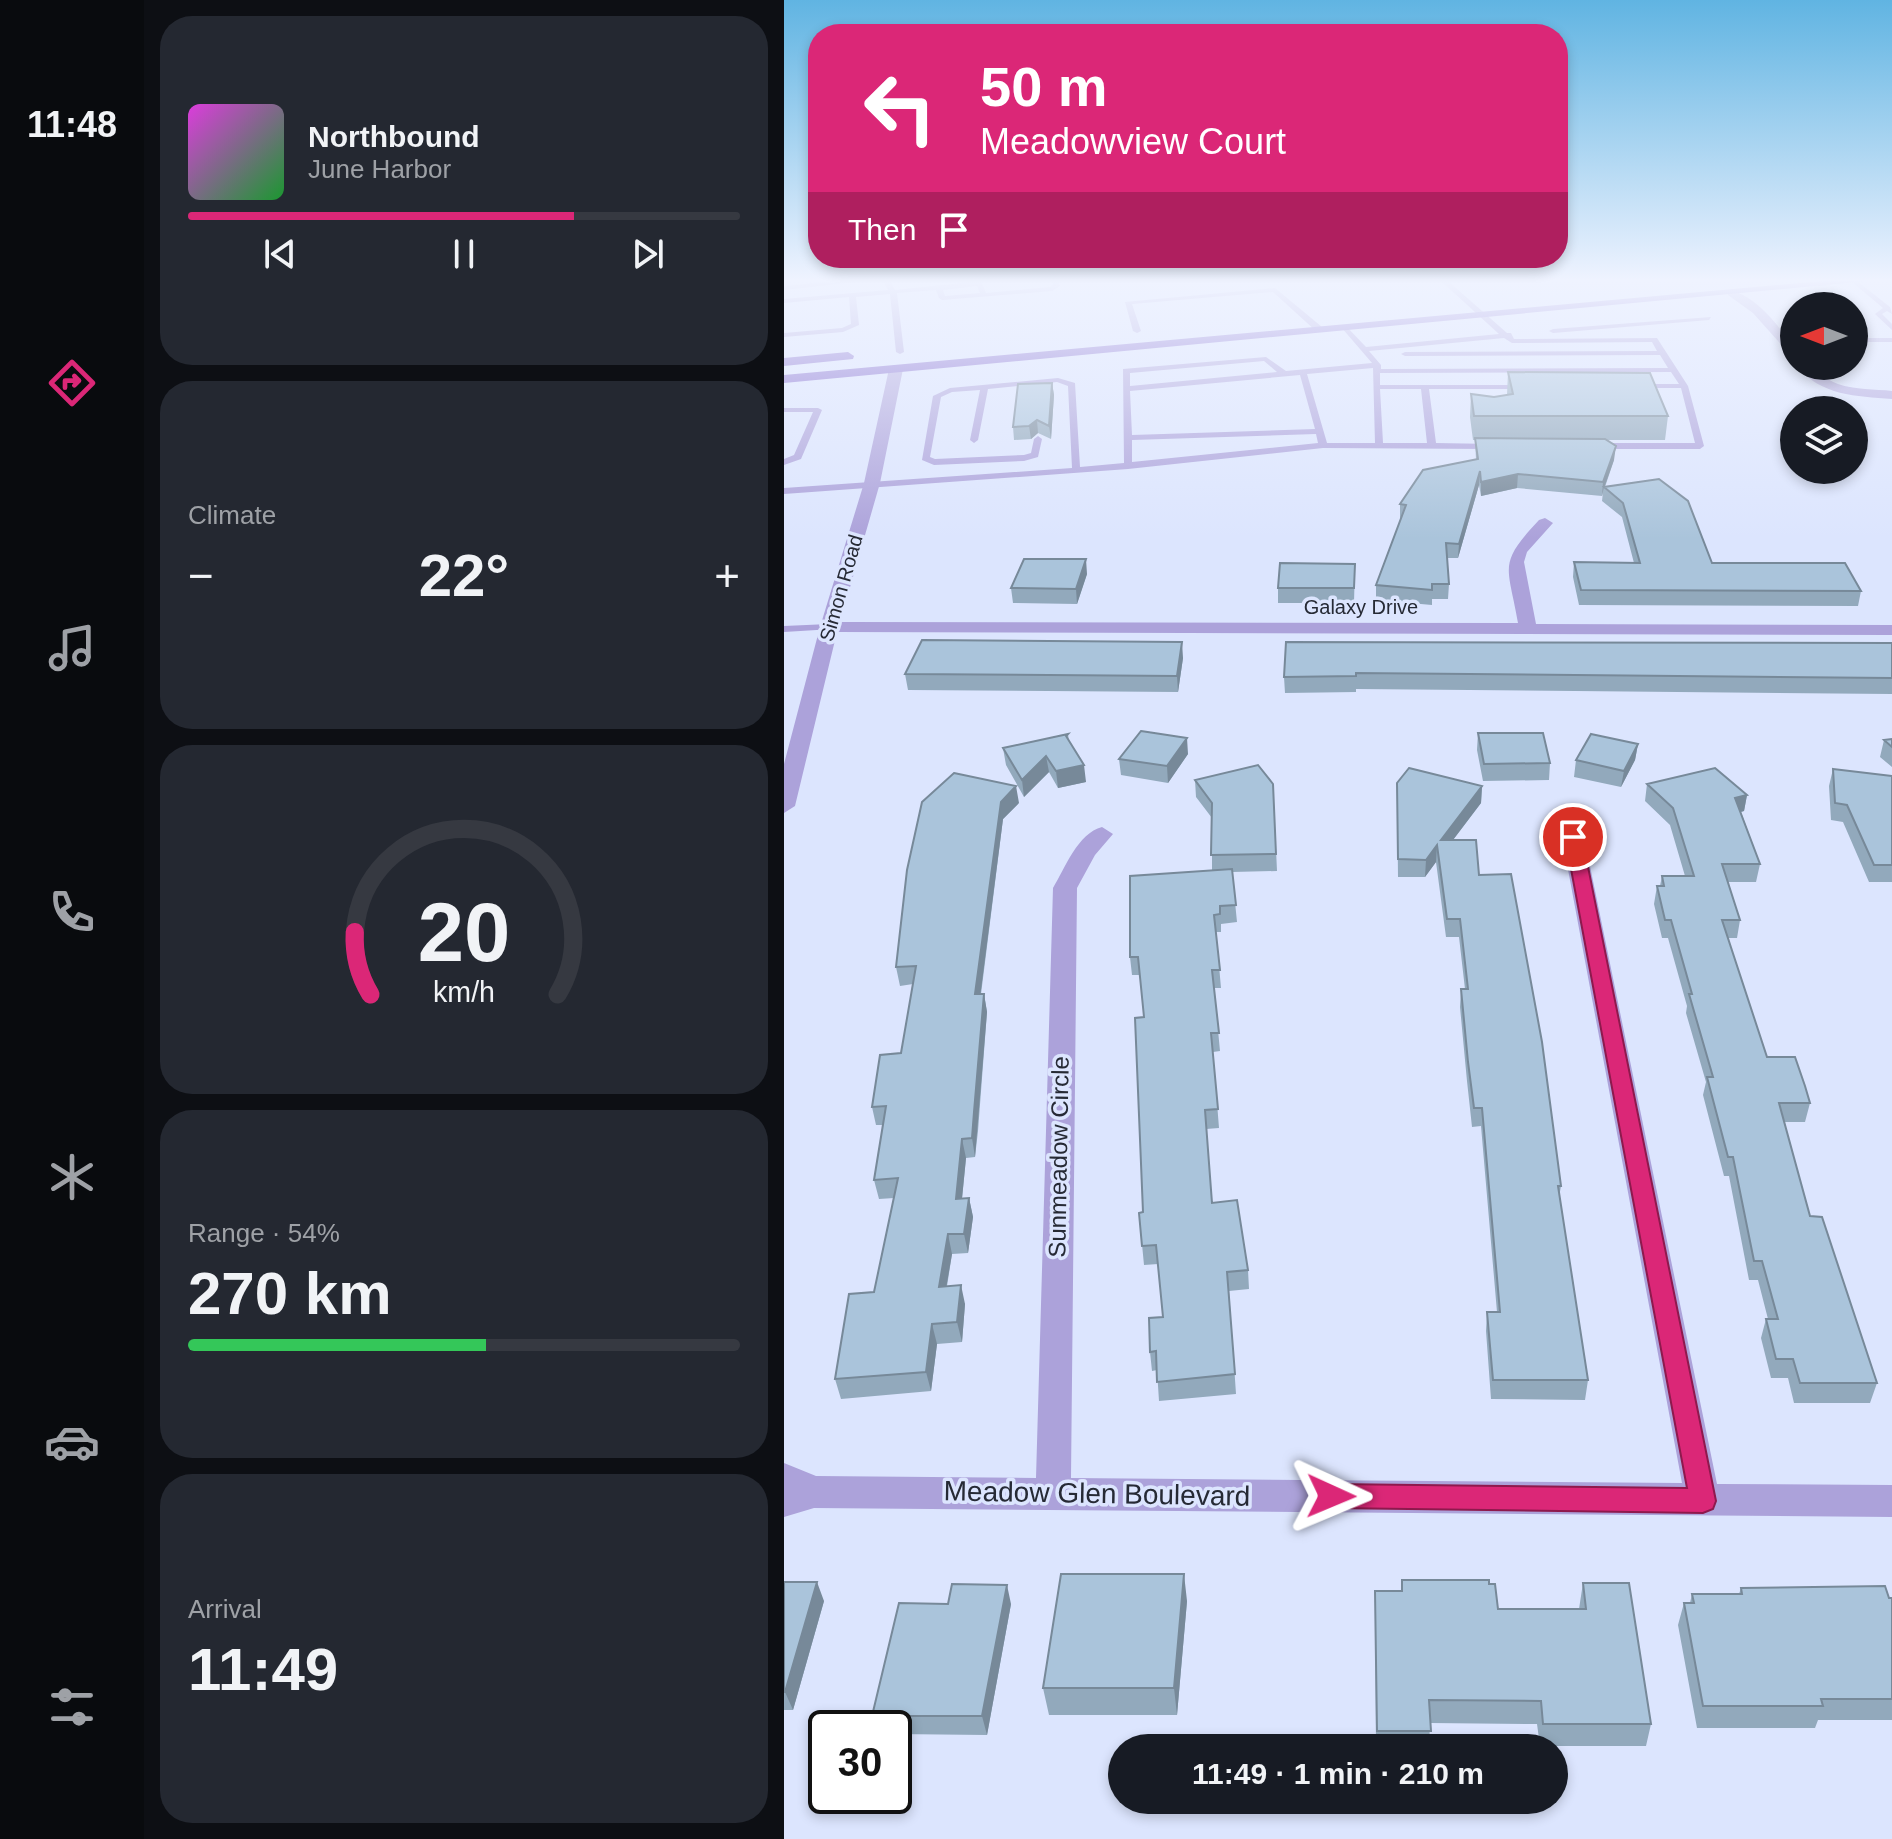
<!DOCTYPE html>
<html lang="en">
<head>
<meta charset="utf-8">
<style>
	:root { --surface:#171b24; --page:#242831; --text:#f1f3f6; --muted:#9ea1a6; --line:#363941; --accent:#db2777 }
	body { margin:0; font-family:Helvetica,sans-serif; background:var(--page); color:var(--text); height:100vh; display:flex; flex-direction:column; font-size:30px; white-space:nowrap }
	* { box-sizing:border-box; margin:0 }
	p { font-size:26px; color:var(--muted) }
	.icon { flex:none; width:44px; height:44px; fill:none; stroke:currentColor; stroke-width:2; stroke-linecap:round; stroke-linejoin:round }
	.map { position:relative; flex:1; overflow:hidden }
	.side { display:flex; flex-direction:column; gap:16px; padding:16px; background:#0d0f14; width:640px }
	.side>* { flex:none }
	.banner { position:absolute; left:24px; top:24px; width:760px; height:244px; border-radius:32px; box-shadow:0 4px 12px #0003; background:#db2777; color:#fff; overflow:hidden }
	.needle { width:52px; rotate:270deg }
	.fabs { position:absolute; left:996px; top:292px; display:grid; gap:16px }
	.fabs a { display:grid; place-items:center; width:88px; height:88px; border-radius:50%; background:var(--surface); box-shadow:0 4px 12px #0003; font-size:40px }
	.speed { position:absolute; left:24px; top:1710px; display:flex; gap:16px; font-size:40px; font-weight:700; text-align:center }
	.speed>* { display:grid; place-content:center; width:104px; height:104px; border-radius:50%; background:var(--surface); box-shadow:0 4px 12px #0003; line-height:1 }
	.speed .limit { border:4px solid #111; border-radius:12px; background:#fff; color:#111 }
	.pin { position:absolute; display:grid; place-items:center; width:68px; height:68px; color:#fff; margin:-34px; border:4px solid #fff; border-radius:50%; box-shadow:0 2px 8px #0007 }
	.me { position:absolute; width:88px; margin:-44px; rotate:91deg; stroke-linejoin:round; filter:drop-shadow(0 0 6px #0008) }
	.turn { display:flex; align-items:center; gap:28px; height:168px; padding:0 40px; font-size:36px }
	.turn .icon { width:104px; height:104px; stroke-width:2.5 }
	.turn b { display:block; font-size:56px; line-height:68px }
	.then { display:flex; align-items:center; height:76px; padding:0 40px; background:#0003; gap:16px; font-size:30px }
	.big { font-size:60px; font-weight:700; line-height:1.1 }
	.side .card { flex:1; display:flex; flex-direction:column; justify-content:center; gap:12px; min-width:0; padding:0 28px; border-radius:32px; background:var(--page) }
	.side .dial { align-items:center; gap:0 }
	.dial svg { height:208px; overflow:visible; fill:none; stroke:var(--line); stroke-width:7; stroke-linecap:round; text-anchor:middle }
	.dial text { fill:var(--text); stroke:none }
	.song { display:flex; align-items:center; gap:24px }
	.cover { width:96px; height:96px; border-radius:12px; background:linear-gradient(135deg,hsl(300 70% 55%),hsl(130 70% 35%)) }
	.played { height:8px; border-radius:4px; background:linear-gradient(90deg,var(--accent) 70%,var(--line) 70%) }
	.keys { display:flex; justify-content:space-around; direction:ltr }
	.heat { display:flex; justify-content:space-between; align-items:center; font-size:44px; direction:ltr }
	.charge { height:12px; border-radius:6px; background:linear-gradient(90deg,#34c759 54%,var(--line) 0) }
	.trip { position:absolute; left:324px; top:1734px; width:460px; height:80px; border-radius:40px; background:var(--surface); box-shadow:0 4px 12px #0003; font-weight:700; line-height:80px; text-align:center }
	main { display:flex; flex:1; min-height:0 }
	.tab-bar { display:flex; flex-direction:column; width:144px; justify-content:space-around; align-items:center; background:#090b0e; color:var(--muted) }
	.tab-bar .icon { width:56px; height:56px }
	.tab-bar .selected { color:var(--accent) }
	.tab-bar b { font-size:36px; color:var(--text) }
	.map>svg:first-child { display:block }
</style>
</head>
<body>
<main>
<nav class="tab-bar">
<b>11:48</b>
<svg class="icon selected" aria-label="directions" viewBox="0 0 24 24"><path d="M12 3l9 9-9 9-9-9zM9 14v-3h6M13 9l2 2-2 2"/></svg>
<svg class="icon" aria-label="music" viewBox="0 0 24 24"><path d="M9 18V5l10-2v13"/><circle cx="6" cy="18" r="3"/><circle cx="16" cy="16" r="3"/></svg>
<svg class="icon" aria-label="phone" viewBox="0 0 24 24"><path d="M5 4h4l2 5-3 2q2 4 5 5l2-3 5 2v4C11 20 4 13 5 4z"/></svg>
<svg class="icon" aria-label="climate" viewBox="0 0 24 24"><path d="M12 3v18M4 7l16 10M4 17L20 7"/></svg>
<svg class="icon" aria-label="car" viewBox="0 0 24 24"><path d="M5 17H2v-5l4-1 3-4h7l3 4 3 1v5h-3M9 17h6M6 11h13"/><circle cx="7" cy="17" r="2"/><circle cx="17" cy="17" r="2"/></svg>
<svg class="icon" aria-label="filters" viewBox="0 0 24 24"><path d="M4 7h16M4 17h16"/><circle cx="9" cy="7" r="2"/><circle cx="15" cy="17" r="2"/></svg>
</nav>
<section class="side">
<div class="card">
<div class="song"><i class="cover"></i><div><b>Northbound</b><p>June Harbor</p></div></div>
<div class="played"></div>
<div class="keys"><svg class="icon" aria-label="previous" viewBox="0 0 24 24"><path d="M18 5L8 12l10 7zM5 5v14"/></svg><svg class="icon" aria-label="pause" viewBox="0 0 24 24"><path d="M8 5v14M16 5v14"/></svg><svg class="icon" aria-label="next" viewBox="0 0 24 24"><path d="M6 5l10 7-10 7zM19 5v14"/></svg></div>
</div>
<div class="card"><p>Climate</p>
<div class="heat"><a>−</a><b class="big">22°</b><a>+</a></div>
</div>
<div class="card dial"><svg viewBox="0 0 100 80">
<path d="M14 69A42 42 0 1 1 86 69"/>
<path d="M14 69A42 42 0 0 1 8 45" stroke="#db2777"/>
<text x="50" y="56" font-size="32" font-weight="700">20</text>
<text x="50" y="72" font-size="11">km/h</text>
</svg></div>
<div class="card"><p>Range · 54%</p><b class="big">270 km</b><div class="charge"></div></div>
<div class="card"><p>Arrival</p><b class="big">11:49</b></div>
</section>
<div class="map">
<svg width="1108" height="1839" viewBox="0 0 1108 1839">
	<rect width="100%" height="100%" fill="#dce5fe"/>
	<g fill="none" stroke-linecap="round" stroke-linejoin="round">
		<!-- lane -->
		<path fill="#aca2da" fill-rule="evenodd" d="M 51,281 L 80,281 L 0,290 L 0,286 Z
			M 99,281 L 106,281 L 111,290 L 197,281 L 202,293 L 266,287 L 269,285 L 268,281 L 274,281 L 276,286 L 268,291 L 158,300 L 155,298 L 152,290 L 113,293 L 120,352 L 116,354 L 112,352 L 106,294 L 72,297 L 75,325 L 59,332 L 0,337 L 0,333 L 58,328 L 67,324 L 65,297 L 0,303 L 0,299 L 104,290 ZM 193,286 L 196,293 L 161,296 L 159,290 Z
			M 657,281 L 664,281 L 723,333 L 727,333 L 730,339 L 873,338 L 904,386 L 920,446 L 916,449 L 816,449 L 812,446 L 816,443 L 911,443 L 897,388 L 852,388 L 848,386 L 852,384 L 895,384 L 887,372 L 596,373 L 596,385 L 739,385 L 743,387 L 739,389 L 645,389 L 652,443 L 710,444 L 711,446 L 707,449 L 539,448 L 344,469 L 0,494 L 0,488 L 288,468 L 284,386 L 273,382 L 204,389 L 194,440 L 190,443 L 186,440 L 196,390 L 168,392 L 157,397 L 146,457 L 151,459 L 240,455 L 247,453 L 250,439 L 254,436 L 258,439 L 254,457 L 240,461 L 150,465 L 138,460 L 149,396 L 166,388 L 274,378 L 291,383 L 296,467 L 340,463 L 339,369 L 482,357 L 502,371 L 588,363 L 557,327 L 561,325 L 582,347 L 715,334 ZM 720,338 L 728,343 L 868,342 L 873,351 L 621,352 L 617,354 L 621,356 L 876,355 L 884,368 L 597,369 L 597,365 L 585,351 ZM 480,361 L 493,372 L 346,386 L 346,373 ZM 589,368 L 591,443 L 543,443 L 523,374 ZM 516,375 L 531,429 L 348,435 L 346,391 ZM 596,389 L 637,389 L 643,443 L 599,443 ZM 532,434 L 534,443 L 348,462 L 348,440 Z
			M 1067,281 L 1073,281 L 1106,307 L 1108,314 L 1103,311 L 1098,314 L 1108,324 L 1108,330 L 1091,314 L 1099,308 Z
			M 491,288 L 538,327 L 538,331 L 532,331 L 489,292 L 348,304 L 357,331 L 353,333 L 349,331 L 341,302 Z
			M 927,317 L 925,320 L 769,333 L 765,331 L 769,329 Z
			M 1070,338 L 1108,338 L 1108,342 L 1070,342 Z
			M 0,408 L 34,408 L 38,410 L 17,459 L 0,465 L 0,459 L 10,455 L 29,412 L 0,412 Z
			M 45,624 L 50,627 L 49,629 L 0,632 L 0,626 Z"/>
		<!-- street -->
		<path fill="#aca2da" fill-rule="evenodd" d="M 944,291 C 967,289 1010,338 1010,359 L 969,313 L 944,295 Z
			M 112,365 L 119,369 L 96,483 L 56,622 L 734,623 C 724,565 713,565 755,520 L 761,518 L 769,523 L 743,552 L 740,562 L 752,624 L 1108,625 L 1108,635 L 53,632 L 11,806 L 0,813 L 0,764 L 36,627 L 80,483 L 105,369 Z
			M 1013,366 C 1030,366 1038,378 1054,384 C 1071,390 1091,389 1108,391 L 1108,399 C 1072,396 1037,396 1013,366 Z
			M 318,827 L 329,834 L 311,855 L 293,888 L 287,1478 L 898,1483 L 778,837 L 789,830 L 800,837 L 933,1484 L 1108,1485 L 1108,1517 L 30,1508 L 0,1517 L 0,1463 L 32,1476 L 252,1478 L 269,888 C 281,868 294,833 318,827 Z"/>
		<!-- primary -->
		<path fill="#7e65cb" fill-rule="evenodd" d="M 1038,281 L 1084,281 L 0,383 L 0,375 Z
			M 64,352 L 70,356 L 69,359 L 0,366 L 0,358 Z"/>
	</g>
	<!-- wall -->
	<path fill="#92a9bc" d="M 724,372 L 884,416 L 881,440 L 823,440 L 830,460 L 821,487 L 928,563 L 1077,591 L 1074,606 L 795,605 L 789,577 L 790,562 L 850,563 L 838,517 L 818,501 L 819,492 L 818,496 L 733,488 L 697,496 L 695,485 L 674,558 L 663,558 L 665,584 L 664,599 L 648,599 L 648,605 L 592,600 L 592,585 L 617,518 L 616,518 L 616,504 L 692,459 L 691,440 L 689,440 L 686,417 L 687,394 L 710,397 L 723,395 Z
		M 268,383 L 270,395 L 267,439 L 254,433 L 247,439 L 230,440 L 229,427 Z
		M 571,564 L 570,603 L 494,603 L 494,588 Z
		M 303,574 L 293,604 L 229,603 L 227,588 Z
		M 1108,643 L 1108,694 L 572,689 L 572,692 L 501,693 L 500,677 Z
		M 399,658 L 394,692 L 124,690 L 121,674 Z
		M 694,733 L 766,763 L 765,780 L 699,781 L 693,750 Z
		M 284,734 L 285,742 L 302,782 L 274,788 L 265,772 L 240,797 L 222,765 L 219,748 Z
		M 1108,739 L 1108,767 L 1096,757 L 1100,740 Z
		M 854,744 L 851,760 L 837,787 L 790,777 L 792,760 Z
		M 404,754 L 384,783 L 337,775 L 335,759 Z
		M 1049,769 L 1108,776 L 1108,882 L 1085,882 L 1059,822 L 1047,820 L 1045,786 Z
		M 411,780 L 489,784 L 493,871 L 448,872 L 453,922 L 437,924 L 437,932 L 432,932 L 437,988 L 430,988 L 436,1051 L 429,1052 L 435,1128 L 422,1129 L 428,1203 L 464,1270 L 465,1289 L 445,1291 L 452,1394 L 375,1401 L 373,1370 L 368,1371 L 366,1352 L 379,1317 L 374,1264 L 360,1265 L 355,1213 L 359,1212 L 360,1017 L 356,975 L 348,975 L 346,957 L 428,871 L 428,818 L 412,797 Z
		M 613,783 L 698,786 L 697,803 L 669,840 L 695,875 L 777,1186 L 775,1197 L 804,1380 L 801,1400 L 707,1399 L 702,1331 L 703,1312 L 713,1312 L 697,1126 L 688,1127 L 683,1081 L 676,1007 L 677,989 L 681,989 L 675,937 L 662,937 L 652,862 L 641,877 L 614,877 Z
		M 863,784 L 963,795 L 960,811 L 957,812 L 976,864 L 972,882 L 944,882 L 956,920 L 953,938 L 944,938 L 983,1057 L 1026,1103 L 1021,1122 L 1000,1122 L 1026,1216 L 1093,1383 L 1086,1403 L 1010,1403 L 1004,1378 L 987,1378 L 977,1338 L 982,1319 L 984,1319 L 974,1280 L 965,1280 L 945,1176 L 940,1176 L 919,1095 L 922,1082 L 902,1013 L 903,1006 L 884,938 L 878,938 L 870,904 L 873,886 L 876,886 L 878,876 L 901,876 L 886,825 L 861,801 Z
		M 235,803 L 219,819 L 197,994 L 200,994 L 203,1012 L 194,1131 L 191,1157 L 182,1158 L 178,1199 L 185,1198 L 189,1217 L 184,1253 L 168,1254 L 163,1286 L 181,1304 L 178,1342 L 153,1344 L 147,1391 L 57,1399 L 51,1379 L 90,1292 L 110,1198 L 95,1199 L 90,1180 L 99,1125 L 92,1125 L 88,1107 L 117,1053 L 129,984 L 116,986 L 112,967 L 123,870 Z
		M 618,1580 L 705,1584 L 714,1609 L 795,1609 L 799,1583 L 867,1724 L 862,1746 L 756,1746 L 753,1724 L 646,1723 L 645,1748 L 592,1748 L 591,1591 L 617,1591 Z
		M 0,1582 L 40,1601 L 9,1710 L 0,1710 Z
		M 957,1588 L 1108,1598 L 1108,1720 L 1034,1720 L 1031,1728 L 913,1728 L 894,1625 L 900,1603 L 906,1603 L 908,1594 L 955,1594 Z
		M 403,1601 L 393,1715 L 265,1715 L 259,1688 Z
		M 227,1604 L 203,1735 L 110,1734 L 110,1728 L 92,1728 L 88,1716 Z"/>
	<!-- shaded-wall -->
	<path fill="#778999" d="M 268,383 L 270,395 L 267,439 L 265,426 Z
		M 253,420 L 254,433 L 247,439 L 245,426 Z
		M 832,446 L 830,460 L 820,488 L 820,487 L 818,496 L 819,482 Z
		M 696,471 L 695,485 L 674,558 L 675,544 Z
		M 734,474 L 733,488 L 697,496 L 697,482 Z
		M 302,559 L 303,574 L 293,604 L 292,589 Z
		M 398,642 L 399,658 L 394,692 L 393,676 Z
		M 403,738 L 404,754 L 384,783 L 383,766 Z
		M 854,744 L 851,760 L 837,787 L 840,771 Z
		M 262,756 L 265,772 L 240,797 L 238,780 Z
		M 300,765 L 302,782 L 274,788 L 272,771 Z
		M 232,786 L 235,803 L 219,819 L 194,1013 L 191,994 L 217,802 Z
		M 698,786 L 697,803 L 656,857 L 657,840 Z
		M 963,795 L 960,811 L 948,814 L 951,798 Z
		M 653,845 L 652,862 L 641,877 L 642,860 Z
		M 200,994 L 203,1012 L 191,1157 L 188,1138 Z
		M 178,1139 L 182,1158 L 176,1218 L 172,1199 Z
		M 185,1198 L 189,1217 L 184,1253 L 180,1234 Z
		M 164,1234 L 168,1254 L 159,1306 L 155,1287 Z
		M 177,1285 L 181,1304 L 178,1342 L 173,1322 Z
		M 148,1324 L 153,1344 L 147,1391 L 142,1372 Z
		M 400,1574 L 403,1601 L 393,1715 L 390,1688 Z
		M 33,1582 L 40,1601 L 9,1710 L 1,1692 Z
		M 223,1585 L 227,1604 L 203,1735 L 198,1716 Z"/>
	<!-- building -->
	<path fill="#aac4db" stroke="#778999" stroke-width="2" d="M 724,372 L 866,373 L 884,416 L 690,416 L 687,394 L 710,397 L 729,394 Z
		M 268,383 L 265,426 L 253,420 L 245,426 L 229,427 L 234,384 Z
		M 691,438 L 821,439 L 832,446 L 819,482 L 734,474 L 697,482 L 696,471 L 675,544 L 662,543 L 665,584 L 648,584 L 648,590 L 592,585 L 622,505 L 616,504 L 639,470 L 694,459 Z
		M 875,479 L 904,501 L 928,563 L 1061,563 L 1077,591 L 797,590 L 790,562 L 856,563 L 839,503 L 820,487 Z
		M 240,559 L 302,559 L 292,589 L 227,588 Z
		M 496,563 L 571,564 L 570,588 L 494,588 Z
		M 138,640 L 398,642 L 393,676 L 121,674 Z
		M 502,642 L 1108,643 L 1108,678 L 572,673 L 572,676 L 500,677 Z
		M 357,731 L 403,738 L 383,766 L 335,759 Z
		M 694,733 L 759,733 L 766,763 L 700,764 Z
		M 284,734 L 282,736 L 300,765 L 272,771 L 262,756 L 238,780 L 219,748 Z
		M 807,734 L 854,744 L 840,771 L 792,760 Z
		M 1108,739 L 1108,747 L 1100,740 Z
		M 474,765 L 489,784 L 492,854 L 427,855 L 428,803 L 411,780 Z
		M 625,768 L 698,786 L 657,840 L 692,840 L 695,875 L 727,874 L 758,1042 L 777,1186 L 774,1186 L 804,1380 L 709,1380 L 703,1312 L 716,1312 L 698,1108 L 690,1108 L 684,1062 L 677,989 L 684,989 L 676,919 L 663,919 L 653,845 L 642,860 L 614,859 L 613,783 Z
		M 931,768 L 963,795 L 951,798 L 976,864 L 938,864 L 956,920 L 938,920 L 983,1057 L 1011,1057 L 1021,1086 L 1026,1103 L 995,1103 L 1026,1216 L 1038,1217 L 1093,1383 L 1016,1383 L 1009,1359 L 992,1359 L 982,1319 L 994,1319 L 978,1261 L 970,1261 L 949,1157 L 944,1157 L 923,1077 L 929,1077 L 905,994 L 908,994 L 887,920 L 881,920 L 873,886 L 880,886 L 878,876 L 910,876 L 889,808 L 863,784 Z
		M 1049,769 L 1108,776 L 1108,865 L 1090,865 L 1063,805 L 1051,803 Z
		M 170,773 L 232,786 L 217,802 L 191,994 L 200,994 L 190,1112 L 188,1138 L 178,1139 L 172,1199 L 185,1198 L 180,1234 L 164,1234 L 155,1287 L 177,1285 L 173,1322 L 148,1324 L 142,1372 L 51,1379 L 65,1294 L 90,1292 L 114,1178 L 90,1180 L 102,1106 L 88,1107 L 96,1055 L 117,1053 L 132,966 L 112,967 L 123,870 L 138,802 Z
		M 448,869 L 452,905 L 436,906 L 436,914 L 430,915 L 436,970 L 428,970 L 435,1033 L 427,1033 L 434,1109 L 421,1110 L 428,1203 L 453,1200 L 464,1270 L 443,1272 L 451,1374 L 373,1382 L 372,1351 L 366,1352 L 365,1318 L 379,1317 L 372,1245 L 358,1246 L 355,1213 L 359,1212 L 351,1018 L 360,1017 L 354,957 L 346,957 L 346,876 Z
		M 277,1574 L 400,1574 L 390,1688 L 259,1688 Z
		M 618,1580 L 705,1580 L 705,1584 L 711,1584 L 714,1609 L 802,1609 L 799,1583 L 845,1583 L 867,1724 L 759,1724 L 757,1701 L 645,1700 L 647,1731 L 593,1731 L 591,1591 L 618,1591 Z
		M 0,1582 L 33,1582 L 1,1692 L 0,1692 Z
		M 168,1584 L 223,1585 L 198,1716 L 88,1716 L 115,1603 L 164,1604 Z
		M 1101,1586 L 1105,1598 L 1108,1598 L 1108,1699 L 1037,1699 L 1039,1706 L 919,1706 L 900,1603 L 910,1603 L 908,1594 L 958,1594 L 957,1588 Z"/>
	<!-- sky -->
	<linearGradient id="sky" x2="0" y2="1"><stop stop-color="#60b4e2"/><stop offset="0.52" stop-color="#eff3ff"/><stop offset="1" stop-color="#eff3ff" stop-opacity="0"/></linearGradient>
	<rect width="1108" height="539" fill="url(#sky)"/>
	<!-- route -->
	<path fill="#db2777" stroke="#8e194d" stroke-width="2" d="M 789,832 L 798,837 L 932,1501 L 929,1509 L 919,1513 L 547,1508 L 538,1504 L 534,1496 L 538,1487 L 547,1484 L 903,1488 L 781,837 Z"/>
	<g text-anchor="middle" stroke-width="7" stroke-linejoin="round" paint-order="stroke">
		<!-- far-street labels -->
		<g font-size="20" fill="#262a35" stroke="#dce5fe">
			<text transform="translate(57 588) rotate(-74)" y="7">Simon Road</text>
			<text x="577" y="614">Galaxy Drive</text>
		</g>
		<!-- street labels -->
		<g font-size="24" fill="#262a35" stroke="#dce5fe">
			<text transform="translate(275 1157) rotate(-89)" y="8">Sunmeadow Circle</text>
		</g>
		<!-- near-street labels -->
		<g font-size="28" fill="#262a35" stroke="#dce5fe">
			<text transform="translate(313 1493) rotate(1)" y="10">Meadow Glen Boulevard</text>
		</g>
	</g>
</svg>
<div class="fabs">
<a><svg class="needle" viewBox="-14 -14 28 28"><path d="M0-13l5 13h-10z" fill="#e53935"/><path d="M0 13l5-13h-10z" fill="#9ea1a6"/></svg></a>
<a><svg class="icon" aria-label="layers" viewBox="0 0 24 24"><path d="M12 4l9 5-9 5-9-5zM3 14l9 5 9-5"/></svg></a>
</div>
<div class="speed"><div class="limit">30</div></div>
<div class="pin" style="left:789px;top:837px;background:#d93025"><svg class="icon" aria-label="arrive" viewBox="0 0 24 24"><path d="M6 21V4h12l-3 4 3 4H6"/></svg></div>
<svg class="me" style="left:547px;top:1496px" viewBox="-20 -20 40 40"><path d="M0-17L14 15 0 8-14 15z" fill="#db2777" stroke="#fff" stroke-width="4"/></svg>
<div class="trip">11:49 · 1 min · 210 m</div>
<div class="banner">
<div class="turn"><svg class="icon" aria-label="left" viewBox="0 0 24 24"><path d="M17 20v-9H6M10 6l-5 5 5 5"/></svg><div><b>50 m</b>Meadowview Court</div></div>
<div class="then">Then<svg class="icon" aria-label="arrive" viewBox="0 0 24 24"><path d="M6 21V4h12l-3 4 3 4H6"/></svg></div>
</div>
</div>
</main>
</body>
</html>
